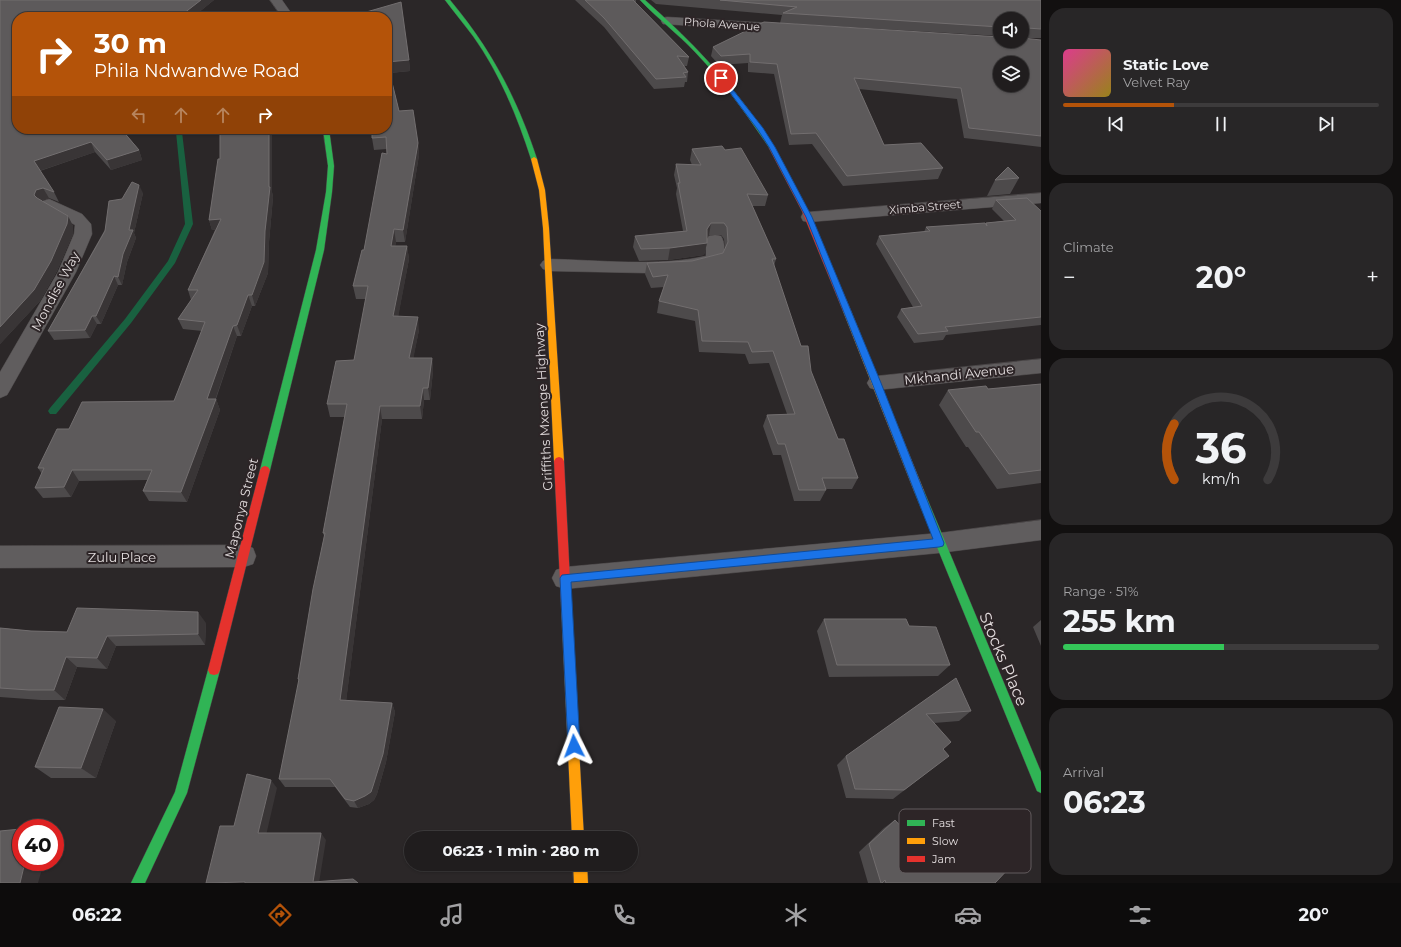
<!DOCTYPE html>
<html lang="en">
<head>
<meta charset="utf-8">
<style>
	:root { --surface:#201d1e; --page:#282627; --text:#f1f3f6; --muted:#a2a2a4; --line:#3d3b3c; --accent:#b45309 }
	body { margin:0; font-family:Montserrat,sans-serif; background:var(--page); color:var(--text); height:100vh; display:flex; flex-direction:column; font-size:15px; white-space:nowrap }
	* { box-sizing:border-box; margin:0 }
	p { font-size:13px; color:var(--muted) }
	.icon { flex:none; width:22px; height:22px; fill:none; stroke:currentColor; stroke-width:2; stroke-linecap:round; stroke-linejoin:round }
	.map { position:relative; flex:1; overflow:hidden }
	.sheet { display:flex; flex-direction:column; gap:8px; padding:8px; background:#121010; width:360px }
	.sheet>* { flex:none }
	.guide { position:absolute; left:12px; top:12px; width:380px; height:122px; border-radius:16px; box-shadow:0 1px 3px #0004,0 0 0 1px var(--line); background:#b45309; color:#fff; overflow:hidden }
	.tools { position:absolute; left:993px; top:12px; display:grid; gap:8px }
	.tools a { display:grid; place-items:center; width:36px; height:36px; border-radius:50%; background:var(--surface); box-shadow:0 1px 3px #0004,0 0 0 1px var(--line); font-size:20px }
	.speed { position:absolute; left:12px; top:819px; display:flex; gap:8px; font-size:20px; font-weight:700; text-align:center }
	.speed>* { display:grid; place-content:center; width:52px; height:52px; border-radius:50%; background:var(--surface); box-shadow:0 1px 3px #0004,0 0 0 1px var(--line); line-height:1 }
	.speed .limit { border:6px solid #d22; background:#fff; color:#111 }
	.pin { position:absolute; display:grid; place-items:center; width:34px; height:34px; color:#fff; margin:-17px; border:2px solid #fff; border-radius:50%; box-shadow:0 1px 4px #0007 }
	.me { position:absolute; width:44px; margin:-22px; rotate:357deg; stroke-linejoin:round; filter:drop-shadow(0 0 3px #0008) }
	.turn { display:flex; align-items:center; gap:14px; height:84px; padding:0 16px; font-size:18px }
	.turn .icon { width:52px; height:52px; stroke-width:2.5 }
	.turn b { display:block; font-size:28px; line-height:34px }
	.lanes { display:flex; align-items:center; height:38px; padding:0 16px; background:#0003; justify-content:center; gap:20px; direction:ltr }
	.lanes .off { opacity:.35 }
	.big { font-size:30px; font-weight:700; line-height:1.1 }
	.sheet .card { flex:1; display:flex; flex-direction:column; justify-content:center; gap:6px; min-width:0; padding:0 14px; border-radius:16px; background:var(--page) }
	.sheet .dial { align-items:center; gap:0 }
	.dial svg { height:104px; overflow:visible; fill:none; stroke:var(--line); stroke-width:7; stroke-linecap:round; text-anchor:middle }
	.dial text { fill:var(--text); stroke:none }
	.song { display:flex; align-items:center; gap:12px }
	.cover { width:48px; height:48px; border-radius:6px; background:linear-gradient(135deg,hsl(330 70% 55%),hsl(50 70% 35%)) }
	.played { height:4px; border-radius:2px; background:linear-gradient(90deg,var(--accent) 35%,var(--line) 35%) }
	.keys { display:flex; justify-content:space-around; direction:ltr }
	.heat { display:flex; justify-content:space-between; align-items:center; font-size:22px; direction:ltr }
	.charge { height:6px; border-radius:3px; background:linear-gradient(90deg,#34c759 51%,var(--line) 0) }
	.trip { position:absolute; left:404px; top:831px; width:234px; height:40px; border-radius:20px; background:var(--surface); box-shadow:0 1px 3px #0004,0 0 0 1px var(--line); font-weight:700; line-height:40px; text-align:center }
	.tabs { display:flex; height:64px; justify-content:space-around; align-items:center; background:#0d0c0c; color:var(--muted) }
	.tabs .icon { width:28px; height:28px }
	.tabs .active { color:var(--accent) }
	.tabs b { font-size:18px; color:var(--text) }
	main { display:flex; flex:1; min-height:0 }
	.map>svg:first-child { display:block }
</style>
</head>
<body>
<main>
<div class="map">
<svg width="1041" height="883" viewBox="0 0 1041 883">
	<rect width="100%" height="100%" fill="#2b2728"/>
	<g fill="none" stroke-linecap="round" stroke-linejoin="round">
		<!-- stream -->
		<path fill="#196140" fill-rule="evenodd" d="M 174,129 L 180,129 L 182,132 L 193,224 L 175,263 L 131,323 L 56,414 L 50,414 L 48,411 L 50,408 L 125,319 L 168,261 L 185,224 L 176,132 Z"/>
		<defs>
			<path id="street" d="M 270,0 L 282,0 L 294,17 L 282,17 Z
				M 667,17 L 786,24 L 790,25 L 792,28 L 790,31 L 786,32 L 663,24 L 661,21 L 663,18 Z
				M 1041,193 L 1041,203 L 809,222 L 803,221 L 801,217 L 803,213 L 809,212 Z
				M 49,199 L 82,214 L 91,224 L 92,234 L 76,272 L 10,390 L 7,395 L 0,398 L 0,372 L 58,272 L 74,234 L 75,225 L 43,207 L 41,204 L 43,201 Z
				M 715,235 L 721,236 C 726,244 725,255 720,263 L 690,271 L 645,273 L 549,271 L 543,269 L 540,265 L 543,261 L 549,259 C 598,260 659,267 706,256 L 706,240 L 709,236 Z
				M 1041,359 L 1041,373 L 877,390 L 870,388 L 867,383 L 870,378 L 877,376 Z
				M 1041,520 L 1041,540 L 939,553 L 565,589 L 556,586 L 552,578 L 556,570 L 565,567 L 939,533 Z
				M 244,545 L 253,548 L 256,556 L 253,564 L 244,567 L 0,568 L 0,546 Z"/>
			<path id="fast" d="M 445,0 L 450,0 C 491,49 517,98 537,159 L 536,160 L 531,159 C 517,116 500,74 473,36 C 464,24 454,12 445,0 Z
				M 640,0 L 645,0 C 695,44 739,91 775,148 L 774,149 L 770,149 C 747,115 724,82 695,52 C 678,34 657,18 640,0 Z
				M 323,129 L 329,129 L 334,166 L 332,192 L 324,250 L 270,470 L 268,473 L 262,473 L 260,470 L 316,250 L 326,192 L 328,166 Z
				M 919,487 L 922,488 L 924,491 L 1041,772 L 1041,793 L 1037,791 L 914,491 L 916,488 Z
				M 214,665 L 218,666 L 220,670 L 187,793 L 145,883 L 131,883 L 175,792 L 208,670 L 210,666 Z"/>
			<path id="slow" d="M 534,157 L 537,159 L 545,190 L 549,228 L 564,461 L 562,464 L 556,464 L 554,461 L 543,228 L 539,190 L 531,159 Z
				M 847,308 L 851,311 L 924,491 L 922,494 L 916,494 L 914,491 L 843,311 Z
				M 566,596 L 570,598 L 571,601 L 584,838 L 572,838 L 561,601 L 562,598 Z
				M 573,864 L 587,864 L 588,883 L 574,883 Z"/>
			<path id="jam" d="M 770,147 L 775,148 L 808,211 L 851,311 L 850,313 L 847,314 L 843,311 L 802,211 L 769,148 Z
				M 559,457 L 562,458 L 564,461 L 571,601 L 570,604 L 566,606 L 562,604 L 561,601 L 554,461 L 556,458 Z
				M 265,466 L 268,467 L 270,470 L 220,670 L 218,674 L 214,675 L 210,674 L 208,670 L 260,470 L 262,467 Z"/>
		</defs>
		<!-- street casing -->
		<use href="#street" stroke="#494546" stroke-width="1"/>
		<!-- fast casing -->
		<use href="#fast" stroke="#494546" stroke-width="1"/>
		<!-- slow casing -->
		<use href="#slow" stroke="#494546" stroke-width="1"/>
		<!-- jam casing -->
		<use href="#jam" stroke="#494546" stroke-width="1"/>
		<!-- street -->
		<use href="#street" fill="#605d5e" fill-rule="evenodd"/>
		<!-- fast -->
		<use href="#fast" fill="#30b455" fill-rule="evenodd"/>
		<!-- slow -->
		<use href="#slow" fill="#ff9f0a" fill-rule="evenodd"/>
		<!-- jam -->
		<use href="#jam" fill="#e5322d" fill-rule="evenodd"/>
	</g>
	<!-- wall -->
	<path fill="#4d4a4b" d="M 0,0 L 214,0 L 193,17 L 17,17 L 17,129 L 139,129 L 126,134 L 139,150 L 142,160 L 111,170 L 95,152 L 40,171 L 54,192 L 59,202 L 49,198 L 42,200 L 41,201 L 68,216 L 73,226 L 73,234 L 57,271 L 40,301 L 0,344 Z
		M 575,0 L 636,0 L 636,2 L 635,2 L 689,57 L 687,66 L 684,66 L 688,72 L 687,82 L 685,82 L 684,87 L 654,89 L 604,27 Z
		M 651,0 L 1041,0 L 1041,38 L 1022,38 L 1022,19 L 1000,19 L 1000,36 L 780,23 L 782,15 L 656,4 Z
		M 387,17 L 409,60 L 410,71 L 390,73 L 399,111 L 418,143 L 419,155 L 405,242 L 396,242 L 395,246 L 407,246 L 409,259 L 398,316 L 419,330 L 413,358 L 432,358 L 433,371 L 430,400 L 424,400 L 422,419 L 382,419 L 346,701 L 392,703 L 395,712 L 386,762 L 377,794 L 374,800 L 369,804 L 358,808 L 350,807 L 335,787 L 285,787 L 279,779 L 299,681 L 298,679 L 324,536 L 323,533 L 345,417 L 330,417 L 327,404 L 354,360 L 366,299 L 356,299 L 353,286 L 364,250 L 387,154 L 387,149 L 374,150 L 372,138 Z
		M 1041,40 L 1041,147 L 964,138 L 957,99 L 859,89 L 884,145 L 943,168 L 938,179 L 843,186 L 812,144 L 789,145 L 774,74 L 748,72 L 748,63 L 719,65 L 711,56 L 713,47 Z
		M 220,129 L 270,129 L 272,135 L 272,192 L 273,197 L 269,242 L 268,273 L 255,306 L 252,306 L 241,336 L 237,336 L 216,399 L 220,410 L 187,502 L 149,501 L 143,491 L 147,480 L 79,481 L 71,497 L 43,498 L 35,488 L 42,474 L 38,468 L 69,429 L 174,401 L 202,331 L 183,329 L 178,319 L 191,300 L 188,290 L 215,230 L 212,230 L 209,220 L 220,159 Z
		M 692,149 L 725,150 L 768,195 L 765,206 L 752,206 L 776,259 L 774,266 L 801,346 L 838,439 L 858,478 L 852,489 L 825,489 L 826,490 L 820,501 L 794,501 L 781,455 L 773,455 L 763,426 L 767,415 L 787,414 L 769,363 L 749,364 L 745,354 L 699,352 L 695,321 L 657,313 L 659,301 L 664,287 L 651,288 L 645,274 L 647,263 L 692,261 L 723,253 L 725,249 L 724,239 L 721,235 L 709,235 L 707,237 L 707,243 L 704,255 L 668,260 L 639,261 L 633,247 L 635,236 L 683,231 L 676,194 L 677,188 L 674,175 L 676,164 L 692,165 L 690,160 Z
		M 1019,178 L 1010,194 L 987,196 L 995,180 Z
		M 143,193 L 134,233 L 136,238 L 127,262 L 122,285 L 118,285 L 101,324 L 97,324 L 90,338 L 54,340 L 48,331 L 122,199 Z
		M 996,200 L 1041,211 L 1041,325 L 946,335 L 943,340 L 914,343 L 897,317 L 901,309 L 913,307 L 876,244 L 879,236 L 924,232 L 926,227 L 986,224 L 986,223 L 1004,221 L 992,209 Z
		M 1041,384 L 1041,483 L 997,489 L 968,447 L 966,447 L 939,405 L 948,390 L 988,389 Z
		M 824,619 L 909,626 L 950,665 L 938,676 L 829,677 L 817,631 Z
		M 1041,620 L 1041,646 L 1033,627 Z
		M 206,623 L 205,645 L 116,646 L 107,669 L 77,667 L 65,700 L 41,700 L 0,697 L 0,628 L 31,631 L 67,632 Z
		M 956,678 L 971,711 L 959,721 L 934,723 L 943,749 L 937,765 L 893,799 L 846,798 L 837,765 L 846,756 Z
		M 116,721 L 96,778 L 51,778 L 35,767 Z
		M 967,817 L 995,883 L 868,883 L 859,852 L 884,828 L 895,820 L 925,853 L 955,824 Z"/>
	<!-- shaded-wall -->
	<path fill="#393536" d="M 201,0 L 214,0 L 193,17 L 179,17 Z
		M 409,60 L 410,71 L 388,73 L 387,62 Z
		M 120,129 L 139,129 L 123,136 Z
		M 269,129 L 270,129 L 272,135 L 272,192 L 273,197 L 269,242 L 268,273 L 255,306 L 252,295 L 265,231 L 269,187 Z
		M 91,142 L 95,152 L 39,171 L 34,161 Z
		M 418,143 L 419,155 L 405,242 L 403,230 Z
		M 139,150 L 142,160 L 111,170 L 107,160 Z
		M 139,185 L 143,193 L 134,233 L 136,238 L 127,262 L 122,285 L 118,277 Z
		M 43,188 L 49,198 L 42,200 L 40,205 L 34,195 L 36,190 Z
		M 68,216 L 73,226 L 73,234 L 57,271 L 40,301 L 0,344 L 0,327 Z
		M 221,219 L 224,229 L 212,230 L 209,220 Z
		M 711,223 L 709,235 L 704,240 L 707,229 Z
		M 394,229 L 396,242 L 393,258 L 391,246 Z
		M 707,243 L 704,255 L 668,260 L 670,248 Z
		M 407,246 L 409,259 L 396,329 L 393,316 Z
		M 114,276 L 118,285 L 101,324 L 96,316 Z
		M 248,295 L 252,306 L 241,336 L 237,325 Z
		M 92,316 L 97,324 L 90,338 L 85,330 Z
		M 418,317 L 419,330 L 411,371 L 409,358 Z
		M 233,326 L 237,336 L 213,406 L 216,399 L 220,410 L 187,502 L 181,492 L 207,399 Z
		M 432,358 L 433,371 L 430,400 L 428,388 Z
		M 423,388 L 424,400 L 422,419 L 420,406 Z
		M 380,406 L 382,419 L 345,710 L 340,700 Z
		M 72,470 L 79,481 L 71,497 L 64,487 Z
		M 198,612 L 206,623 L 205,645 L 198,634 Z
		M 107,636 L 116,646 L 107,669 L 97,658 Z
		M 66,657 L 77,667 L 65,700 L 54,690 Z
		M 392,703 L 395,712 L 386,762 L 377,794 L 374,800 L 369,804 L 358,808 L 354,801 Z
		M 103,709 L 116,721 L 96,778 L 81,768 Z
		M 271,780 L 277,788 L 265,840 L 258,833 Z
		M 321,833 L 326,840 L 319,883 L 313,882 Z
		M 25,862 L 44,862 L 38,883 L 20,883 Z"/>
	<!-- building -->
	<path fill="#5d5a5b" stroke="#726e6f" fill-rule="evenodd" d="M 0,0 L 201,0 L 179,17 L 17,17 L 17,129 L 121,129 L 139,150 L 107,160 L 91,142 L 34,161 L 54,192 L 43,188 L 36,190 L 34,195 L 37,198 L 68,216 L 67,224 L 51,261 L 34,290 L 0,327 Z
		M 585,0 L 633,0 L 689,57 L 677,56 L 688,72 L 683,73 L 686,77 L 656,79 L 604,18 Z
		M 720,0 L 1041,0 L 1041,29 L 1027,28 L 1025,30 L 1022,30 L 1022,19 L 1000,19 L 1000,27 L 783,13 L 797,7 Z
		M 401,2 L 409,60 L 387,62 L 387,17 L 349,17 Z
		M 764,22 L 1000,37 L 1000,41 L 1022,41 L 1022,38 L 1041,40 L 1041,136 L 969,128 L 961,88 L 854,78 L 884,145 L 921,143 L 943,168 L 847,176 L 816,133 L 791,134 L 777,64 L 750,62 L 750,54 L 721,56 L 713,47 ZM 1000,63 L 1022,63 L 1022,85 L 1000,85 Z
		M 387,62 L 399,111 L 413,110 L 418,143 L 403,230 L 394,229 L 391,246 L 407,246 L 393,316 L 418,317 L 409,358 L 432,358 L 428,388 L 423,388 L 420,406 L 380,406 L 340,700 L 392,703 L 383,754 L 373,786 L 371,792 L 365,796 L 354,801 L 345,799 L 330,779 L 279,779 L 299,679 L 298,679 L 313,589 L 325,533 L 323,533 L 347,404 L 327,404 L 336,361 L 354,360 L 368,286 L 353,286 L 362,250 L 364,250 L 382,153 L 387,154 L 386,137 L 372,138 L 372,129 L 387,129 Z
		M 220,129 L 269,129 L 269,187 L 270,187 L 265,231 L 264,262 L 252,295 L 248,295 L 237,325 L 233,326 L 207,399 L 216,399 L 181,492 L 143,491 L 152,470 L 72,470 L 64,487 L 35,488 L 44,468 L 38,468 L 57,429 L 69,429 L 82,402 L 174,401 L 205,322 L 178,319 L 198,290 L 188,290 L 221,219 L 209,220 L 218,159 L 220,159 Z
		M 722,146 L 725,150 L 741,148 L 768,195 L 747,194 L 776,259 L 772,259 L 801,346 L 808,346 L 811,371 L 838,439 L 844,439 L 858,478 L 822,478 L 826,490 L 799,490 L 785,444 L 778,444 L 767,415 L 795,414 L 773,351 L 752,352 L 748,342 L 702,341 L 698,310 L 659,301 L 668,275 L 653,277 L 647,263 L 692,261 L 723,253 L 728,242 L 727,227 L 724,223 L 711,223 L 707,229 L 707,243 L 670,248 L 641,249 L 635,236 L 687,231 L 678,183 L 680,183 L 676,164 L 701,165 L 692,149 Z
		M 1008,167 L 1019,178 L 995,180 Z
		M 132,182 L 139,185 L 129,230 L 133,230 L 123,254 L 118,277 L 114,276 L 96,316 L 92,316 L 85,330 L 48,331 L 105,231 L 109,201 L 122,199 Z
		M 1027,198 L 1041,211 L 1041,317 L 945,327 L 948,331 L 918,334 L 901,309 L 922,306 L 879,236 L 930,231 L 926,227 L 985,223 L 987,226 L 986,223 L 1016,220 L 996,200 Z
		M 1041,384 L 1041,470 L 1009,474 L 979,432 L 976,432 L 948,390 L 986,386 L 988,389 Z
		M 77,608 L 198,612 L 198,634 L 107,636 L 97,658 L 66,657 L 54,690 L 29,690 L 0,688 L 0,628 L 31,631 L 67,632 Z
		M 824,619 L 906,619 L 909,626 L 936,627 L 950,665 L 837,665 Z
		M 956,678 L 971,711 L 926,714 L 951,742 L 943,749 L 949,756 L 904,790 L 855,789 L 846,756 Z
		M 59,707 L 103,709 L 81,768 L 35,767 Z
		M 247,774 L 271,780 L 258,833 L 321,833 L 313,882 L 353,879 L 358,883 L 245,883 L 245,882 L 206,883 L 220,826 L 234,826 Z
		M 967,817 L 1013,864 L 995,883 L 886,883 L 885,880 L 882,883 L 881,883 L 869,844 L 895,820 L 928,856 Z
		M 21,829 L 21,862 L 25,862 L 20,883 L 0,883 L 0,831 Z"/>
	<!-- route -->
	<path fill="#1a73e8" stroke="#114b97" d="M 721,76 L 723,77 L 763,128 L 775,147 L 812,217 L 881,383 L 944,543 L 943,546 L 939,547 L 571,582 L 580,746 L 578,751 L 574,752 L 570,751 L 568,746 L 560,578 L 562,575 L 933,539 L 872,383 L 806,217 L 769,147 L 758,130 L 719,78 Z"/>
	<g text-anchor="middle" stroke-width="4" stroke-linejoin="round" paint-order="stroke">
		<!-- far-street labels -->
		<g font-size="11" fill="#e2dcdd" stroke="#2d2527">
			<text transform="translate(722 24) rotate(4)" y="4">Phola Avenue</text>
			<text transform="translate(925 207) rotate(-5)" y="4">Ximba Street</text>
		</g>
		<!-- street labels -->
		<g font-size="13" fill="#e2dcdd" stroke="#2d2527">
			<text transform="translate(55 291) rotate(-62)" y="5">Mondise Way</text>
			<text transform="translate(959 374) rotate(-6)" y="5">Mkhandi Avenue</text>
			<text transform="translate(543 407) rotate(-93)" y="5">Griffiths Mxenge Highway</text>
			<text transform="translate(241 508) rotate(-76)" y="5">Maponya Street</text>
			<text x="122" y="562">Zulu Place</text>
		</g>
		<!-- near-street labels -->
		<g font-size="16" fill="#e2dcdd" stroke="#2d2527">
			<text transform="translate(1004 659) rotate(67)" y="6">Stocks Place</text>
		</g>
	</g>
	<!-- legend -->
	<rect x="899" y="809" width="132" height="64" rx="6" fill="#2d2527" stroke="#635c5e" stroke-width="1"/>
	<rect x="907" y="820" width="18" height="6" fill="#30b455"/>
	<rect x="907" y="838" width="18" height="6" fill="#ff9f0a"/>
	<rect x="907" y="856" width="18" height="6" fill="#e5322d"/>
	<g font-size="11" fill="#e2dcdd">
		<text x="932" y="827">Fast</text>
		<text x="932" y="845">Slow</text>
		<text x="932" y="863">Jam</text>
	</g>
</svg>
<div class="tools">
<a><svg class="icon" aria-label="sound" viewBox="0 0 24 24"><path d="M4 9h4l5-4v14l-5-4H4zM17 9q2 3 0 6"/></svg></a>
<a><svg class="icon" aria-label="layers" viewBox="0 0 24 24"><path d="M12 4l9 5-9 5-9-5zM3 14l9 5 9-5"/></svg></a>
</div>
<div class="speed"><div class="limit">40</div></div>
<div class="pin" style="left:721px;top:78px;background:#d93025"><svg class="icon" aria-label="arrive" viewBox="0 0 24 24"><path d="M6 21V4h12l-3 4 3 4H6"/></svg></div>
<svg class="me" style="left:574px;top:746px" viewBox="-20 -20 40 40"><path d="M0-17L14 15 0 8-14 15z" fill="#1a73e8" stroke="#fff" stroke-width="4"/></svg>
<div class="trip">06:23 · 1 min · 280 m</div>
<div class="guide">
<div class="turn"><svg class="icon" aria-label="right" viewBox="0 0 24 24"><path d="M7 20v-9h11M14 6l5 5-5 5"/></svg><div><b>30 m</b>Phila Ndwandwe Road</div></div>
<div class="lanes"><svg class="icon off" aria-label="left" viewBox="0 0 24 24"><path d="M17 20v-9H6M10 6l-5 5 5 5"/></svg><svg class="icon off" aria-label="ahead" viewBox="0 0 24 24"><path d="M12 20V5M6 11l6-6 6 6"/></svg><svg class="icon off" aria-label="ahead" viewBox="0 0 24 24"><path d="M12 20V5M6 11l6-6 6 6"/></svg><svg class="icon" aria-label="right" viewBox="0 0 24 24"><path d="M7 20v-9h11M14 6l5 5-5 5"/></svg></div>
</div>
</div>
<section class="sheet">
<div class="card">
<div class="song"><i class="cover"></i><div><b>Static Love</b><p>Velvet Ray</p></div></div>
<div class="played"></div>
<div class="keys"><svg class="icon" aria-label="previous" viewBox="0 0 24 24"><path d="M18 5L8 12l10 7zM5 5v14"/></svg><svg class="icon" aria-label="pause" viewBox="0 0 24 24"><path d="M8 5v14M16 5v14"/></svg><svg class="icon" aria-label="next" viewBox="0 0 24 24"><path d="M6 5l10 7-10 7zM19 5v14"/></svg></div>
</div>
<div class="card"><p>Climate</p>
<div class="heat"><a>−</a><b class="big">20°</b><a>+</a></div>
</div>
<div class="card dial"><svg viewBox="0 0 100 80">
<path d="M14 69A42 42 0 1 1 86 69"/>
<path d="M14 69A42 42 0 0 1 14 26" stroke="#b45309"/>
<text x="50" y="56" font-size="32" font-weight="700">36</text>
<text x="50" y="72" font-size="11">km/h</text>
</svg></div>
<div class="card"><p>Range · 51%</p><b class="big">255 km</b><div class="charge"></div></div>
<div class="card"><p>Arrival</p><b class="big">06:23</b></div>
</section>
</main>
<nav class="tabs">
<b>06:22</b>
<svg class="icon active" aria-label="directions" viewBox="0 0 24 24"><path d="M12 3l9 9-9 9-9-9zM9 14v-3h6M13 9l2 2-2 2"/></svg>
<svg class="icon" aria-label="music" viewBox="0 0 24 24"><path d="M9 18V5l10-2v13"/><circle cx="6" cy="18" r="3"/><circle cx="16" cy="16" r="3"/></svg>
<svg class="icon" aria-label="phone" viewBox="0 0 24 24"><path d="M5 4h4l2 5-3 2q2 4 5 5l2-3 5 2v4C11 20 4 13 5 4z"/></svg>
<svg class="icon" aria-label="climate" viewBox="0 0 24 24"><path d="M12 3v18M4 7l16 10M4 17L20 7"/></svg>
<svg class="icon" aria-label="car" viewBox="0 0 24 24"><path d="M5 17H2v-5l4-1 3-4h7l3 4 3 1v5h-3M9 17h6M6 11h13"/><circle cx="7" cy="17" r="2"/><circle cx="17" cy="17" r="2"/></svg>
<svg class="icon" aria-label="filters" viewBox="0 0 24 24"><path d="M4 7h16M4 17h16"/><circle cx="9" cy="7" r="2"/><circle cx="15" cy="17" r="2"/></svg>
<b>20°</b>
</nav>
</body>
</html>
